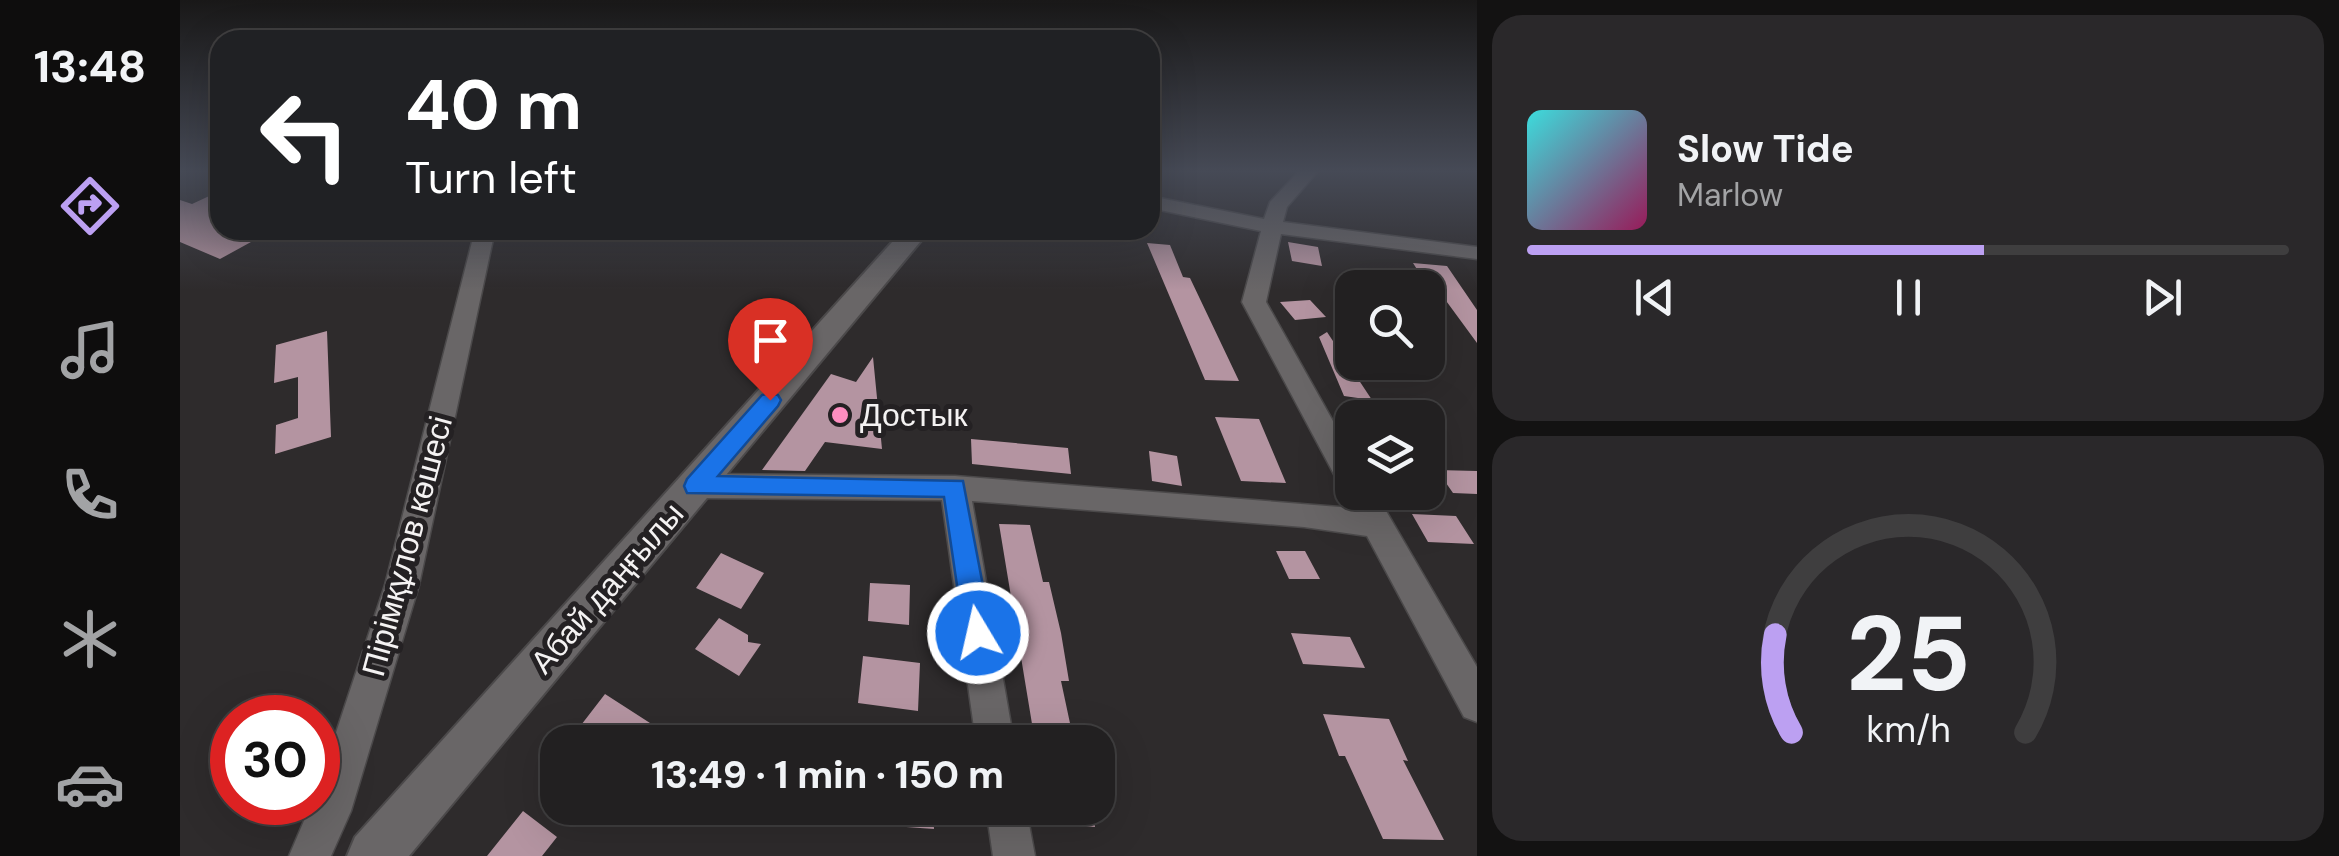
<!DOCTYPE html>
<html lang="en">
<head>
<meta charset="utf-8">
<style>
	:root { --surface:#222021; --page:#2a282a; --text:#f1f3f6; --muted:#a2a3a5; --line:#3f3e3f; --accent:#bca0f2 }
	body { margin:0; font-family:"DM Sans",sans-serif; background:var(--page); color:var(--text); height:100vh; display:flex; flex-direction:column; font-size:38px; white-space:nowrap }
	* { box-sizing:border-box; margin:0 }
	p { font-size:32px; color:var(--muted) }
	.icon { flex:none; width:55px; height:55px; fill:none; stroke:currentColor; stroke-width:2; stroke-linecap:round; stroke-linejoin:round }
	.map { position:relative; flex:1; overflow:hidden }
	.details { display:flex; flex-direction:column; gap:15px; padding:15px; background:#131212; width:862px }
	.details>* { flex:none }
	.banner { position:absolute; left:30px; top:30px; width:950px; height:210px; border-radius:30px; box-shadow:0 10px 40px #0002,0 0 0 2px var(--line); background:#202124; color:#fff; overflow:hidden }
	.tools { position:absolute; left:1155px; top:270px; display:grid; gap:20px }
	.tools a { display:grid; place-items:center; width:110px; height:110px; border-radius:20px; background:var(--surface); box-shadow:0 10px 40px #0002,0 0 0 2px var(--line); font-size:50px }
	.speed { position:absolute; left:30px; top:695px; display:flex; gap:20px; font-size:50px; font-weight:700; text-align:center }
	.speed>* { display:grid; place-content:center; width:130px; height:130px; border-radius:50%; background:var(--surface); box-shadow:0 10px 40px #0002,0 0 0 2px var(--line); line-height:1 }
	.speed .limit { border:15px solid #d22; background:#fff; color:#111 }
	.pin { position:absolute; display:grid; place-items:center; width:85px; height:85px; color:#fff; margin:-102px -42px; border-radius:50% 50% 50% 0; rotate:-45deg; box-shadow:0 0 10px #0007 }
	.pin .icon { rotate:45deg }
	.me { position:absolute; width:110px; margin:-55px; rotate:351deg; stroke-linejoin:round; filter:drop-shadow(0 0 8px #0008) }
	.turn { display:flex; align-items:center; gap:35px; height:210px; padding:0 30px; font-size:45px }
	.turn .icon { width:130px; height:130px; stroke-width:2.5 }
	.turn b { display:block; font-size:70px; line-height:85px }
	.details .widget { flex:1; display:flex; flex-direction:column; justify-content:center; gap:15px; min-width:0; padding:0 35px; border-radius:30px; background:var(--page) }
	.details .dial { align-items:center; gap:0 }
	.dial svg { height:260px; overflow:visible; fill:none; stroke:var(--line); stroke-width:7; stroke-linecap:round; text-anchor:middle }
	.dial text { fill:var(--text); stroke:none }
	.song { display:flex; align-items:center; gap:30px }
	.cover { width:120px; height:120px; border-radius:15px; background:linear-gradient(135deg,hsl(180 70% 55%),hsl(330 70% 35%)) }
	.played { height:10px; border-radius:5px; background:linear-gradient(90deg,var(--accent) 60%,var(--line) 60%) }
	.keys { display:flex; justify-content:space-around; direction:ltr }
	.trip { position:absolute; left:360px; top:725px; width:575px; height:100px; border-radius:30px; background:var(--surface); box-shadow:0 10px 40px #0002,0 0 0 2px var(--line); font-weight:800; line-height:100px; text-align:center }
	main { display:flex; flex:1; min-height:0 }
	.tabs { display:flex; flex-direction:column; width:180px; justify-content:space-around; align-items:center; background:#0e0d0d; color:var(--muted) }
	.tabs .icon { width:70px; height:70px }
	.tabs .current { color:var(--accent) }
	.tabs b { font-size:45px; color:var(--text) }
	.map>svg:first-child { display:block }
</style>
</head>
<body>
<main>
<nav class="tabs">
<b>13:48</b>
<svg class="icon current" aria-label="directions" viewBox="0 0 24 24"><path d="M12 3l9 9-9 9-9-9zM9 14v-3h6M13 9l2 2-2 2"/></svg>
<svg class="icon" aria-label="music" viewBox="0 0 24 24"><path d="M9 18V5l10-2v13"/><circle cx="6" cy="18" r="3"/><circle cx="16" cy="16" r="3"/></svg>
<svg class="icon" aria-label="phone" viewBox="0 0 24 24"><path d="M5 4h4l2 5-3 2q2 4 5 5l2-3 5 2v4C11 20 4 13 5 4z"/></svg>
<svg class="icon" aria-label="climate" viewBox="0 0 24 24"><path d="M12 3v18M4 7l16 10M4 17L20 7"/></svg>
<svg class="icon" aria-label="car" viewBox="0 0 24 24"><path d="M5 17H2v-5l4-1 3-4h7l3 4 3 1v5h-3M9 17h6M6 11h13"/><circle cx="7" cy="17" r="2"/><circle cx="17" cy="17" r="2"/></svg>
</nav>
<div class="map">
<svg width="1297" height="856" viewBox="0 0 1297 856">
	<rect width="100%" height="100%" fill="#2e2b2c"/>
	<!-- building -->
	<path fill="#b494a1" d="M 40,191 L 40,230 L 93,230 L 40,259 L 0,242 L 0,200 L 12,204 Z
		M 1108,242 L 1138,247 L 1142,266 L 1112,261 Z
		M 967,243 L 990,245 L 1003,277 L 1010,278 L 1059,381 L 1025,380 Z
		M 1233,263 L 1267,266 L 1297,310 L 1297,343 L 1253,283 L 1245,282 Z
		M 1130,300 L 1146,317 L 1115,320 L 1100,302 Z
		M 147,331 L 151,437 L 95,454 L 96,425 L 118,418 L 118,377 L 94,383 L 96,345 Z
		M 1147,332 L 1192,400 L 1164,396 L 1139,337 Z
		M 693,357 L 702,449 L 645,442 L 625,471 L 582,470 L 651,374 L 676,382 Z
		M 1035,417 L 1079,419 L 1106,483 L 1061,481 Z
		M 791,439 L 888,448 L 891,474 L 792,464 Z
		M 969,451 L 997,456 L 1002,486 L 972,481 Z
		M 1257,470 L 1297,471 L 1297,494 L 1273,493 Z
		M 1232,514 L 1276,516 L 1294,544 L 1248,542 Z
		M 819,524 L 850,525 L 863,582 L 869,582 L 881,633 L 889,681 L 881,681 L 894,742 L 855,742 Z
		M 1096,551 L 1125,551 L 1140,579 L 1109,579 Z
		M 541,553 L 584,573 L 561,609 L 516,588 Z
		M 690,583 L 730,585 L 729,625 L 688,621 Z
		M 539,618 L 568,635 L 568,642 L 581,644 L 559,676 L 515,649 Z
		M 1111,633 L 1170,637 L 1185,668 L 1123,664 Z
		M 683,656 L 740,663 L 738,711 L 678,703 Z
		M 425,694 L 470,723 L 456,742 L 388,742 Z
		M 1143,714 L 1209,719 L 1228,761 L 1223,760 L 1264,840 L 1203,839 L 1165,756 L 1159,756 Z
		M 658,808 L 753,808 L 754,829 L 657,822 Z
		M 853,808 L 912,808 L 915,827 L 853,822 Z
		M 343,811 L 377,837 L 362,856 L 307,856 Z"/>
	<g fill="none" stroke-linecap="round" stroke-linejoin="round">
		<defs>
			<path id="minor" d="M 1120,170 L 1139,170 L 1107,207 L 1103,222 L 1297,247 L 1297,259 L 1101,234 L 1086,302 L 1172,455 L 1172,492 L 1195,492 L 1297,667 L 1297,722 L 1284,717 L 1187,536 L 1124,527 L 792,501 L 834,742 L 796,742 L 762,500 L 516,498 L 506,494 L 501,486 L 506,478 L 516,474 L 775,476 L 1172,508 L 1062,302 L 1081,231 L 970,208 L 970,196 L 1084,219 L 1090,202 Z
				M 295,230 L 315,230 L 239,585 L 171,811 L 151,856 L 109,856 L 132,802 L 138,802 L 138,787 L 205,585 Z
				M 806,808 L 846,808 L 855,856 L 813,856 Z"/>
			<path id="tertiary" d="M 723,230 L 750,230 L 229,856 L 167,856 L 175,837 Z"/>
		</defs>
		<!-- minor casing -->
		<use href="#minor" stroke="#4b494a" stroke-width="3"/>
		<!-- tertiary casing -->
		<use href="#tertiary" stroke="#4b494a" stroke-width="4"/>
		<!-- minor -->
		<use href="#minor" fill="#696667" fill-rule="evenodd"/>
		<!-- tertiary -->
		<use href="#tertiary" fill="#696667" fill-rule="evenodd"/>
	</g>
	<!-- sky -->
	<linearGradient id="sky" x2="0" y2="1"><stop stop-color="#191818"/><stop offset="0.59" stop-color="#464a56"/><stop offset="1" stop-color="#464a56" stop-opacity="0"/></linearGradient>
	<rect width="1297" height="290" fill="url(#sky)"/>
	<!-- route -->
	<path fill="#1a73e8" stroke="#114b97" stroke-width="2.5" d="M 590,393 L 598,395 L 601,400 L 598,406 L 538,476 L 783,481 L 812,633 L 808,643 L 798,647 L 788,643 L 784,633 L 764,497 L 507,493 L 504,486 L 507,479 L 582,395 Z"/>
	<!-- markers -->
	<circle fill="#fd8ec0" stroke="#242123" stroke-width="4" cx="660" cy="415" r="10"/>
	<g text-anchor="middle" stroke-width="10" stroke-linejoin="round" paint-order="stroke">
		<!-- poi labels -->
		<g font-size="32" fill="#f4f2f2" stroke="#242123" text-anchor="start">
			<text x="680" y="426">Достык</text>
		</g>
		<!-- street labels -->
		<g font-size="32" fill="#f4f2f2" stroke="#242123">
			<text transform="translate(227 546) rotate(-75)" y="11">Пірімқұлов көшесі</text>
			<text transform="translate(427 588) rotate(-49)" y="11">Абай даңғылы</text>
		</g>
	</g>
</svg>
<div class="tools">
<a><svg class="icon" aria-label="search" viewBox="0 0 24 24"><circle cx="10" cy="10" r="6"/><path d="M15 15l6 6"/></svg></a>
<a><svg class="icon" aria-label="layers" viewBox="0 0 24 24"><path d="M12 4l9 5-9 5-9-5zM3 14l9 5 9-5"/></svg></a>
</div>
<div class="speed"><div class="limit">30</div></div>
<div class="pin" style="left:590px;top:400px;background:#d93025"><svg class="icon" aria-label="arrive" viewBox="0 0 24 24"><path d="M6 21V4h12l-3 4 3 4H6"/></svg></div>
<svg class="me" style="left:798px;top:633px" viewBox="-20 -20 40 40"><circle r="17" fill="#1a73e8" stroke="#fff" stroke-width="3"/><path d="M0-11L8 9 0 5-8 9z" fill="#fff"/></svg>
<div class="trip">13:49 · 1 min · 150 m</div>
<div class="banner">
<div class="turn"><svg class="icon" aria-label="left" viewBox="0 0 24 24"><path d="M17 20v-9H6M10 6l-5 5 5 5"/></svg><div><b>40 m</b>Turn left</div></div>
</div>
</div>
<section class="details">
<div class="widget">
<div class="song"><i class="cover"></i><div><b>Slow Tide</b><p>Marlow</p></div></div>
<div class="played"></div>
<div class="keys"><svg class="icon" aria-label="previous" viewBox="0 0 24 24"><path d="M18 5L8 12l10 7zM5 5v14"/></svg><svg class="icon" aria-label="pause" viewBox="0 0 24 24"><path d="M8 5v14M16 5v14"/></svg><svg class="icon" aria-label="next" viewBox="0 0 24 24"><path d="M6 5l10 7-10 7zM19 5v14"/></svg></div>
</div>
<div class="widget dial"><svg viewBox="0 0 100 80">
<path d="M14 69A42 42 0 1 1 86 69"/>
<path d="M14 69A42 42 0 0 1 9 39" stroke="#bca0f2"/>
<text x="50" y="56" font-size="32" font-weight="700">25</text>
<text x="50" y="72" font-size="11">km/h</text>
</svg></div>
</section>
</main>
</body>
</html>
